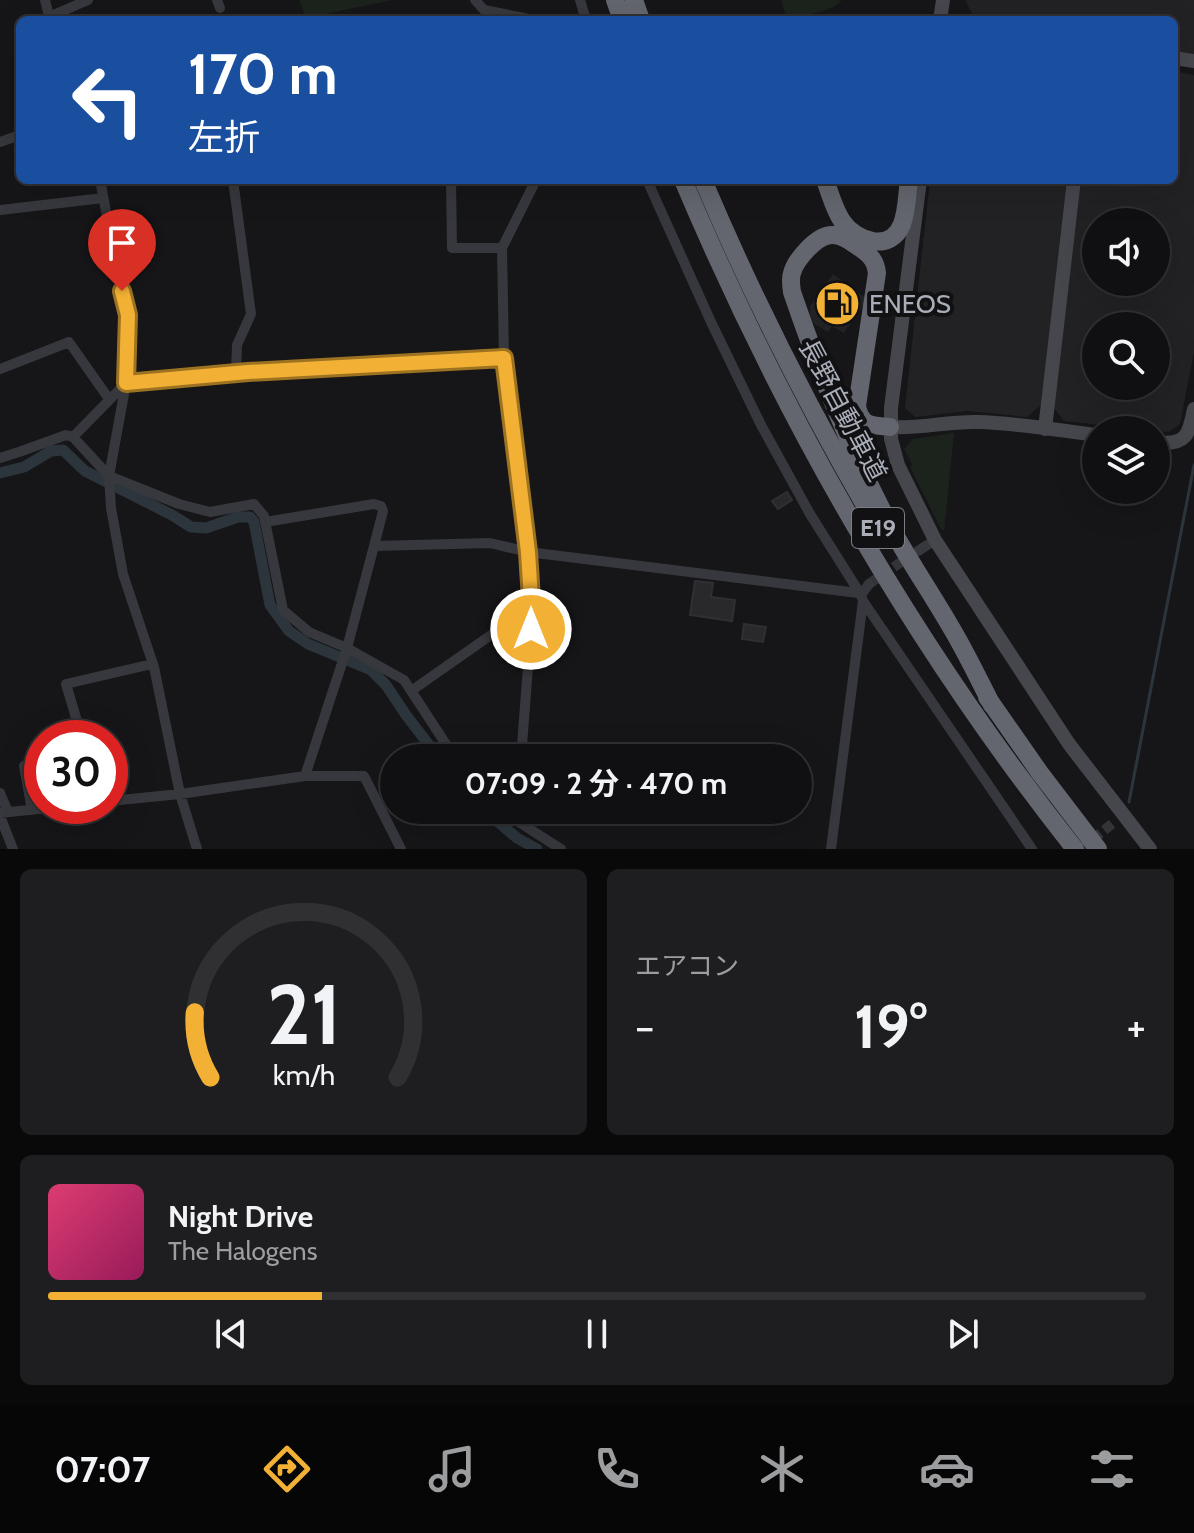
<!DOCTYPE html>
<html lang="ja">
<head>
<meta charset="utf-8">
<style>
	:root { --surface:#101012; --page:#1e1e20; --text:#f1f3f6; --muted:#9c9d9f; --line:#303032; --accent:#f2b134 }
	body { margin:0; font-family:Cabin,"Noto Sans JP",sans-serif; background:var(--page); color:var(--text); height:100vh; display:flex; flex-direction:column; font-size:30px; white-space:nowrap }
	* { box-sizing:border-box; margin:0 }
	p { font-size:26px; color:var(--muted) }
	.icon { flex:none; width:44px; height:44px; fill:none; stroke:currentColor; stroke-width:2; stroke-linecap:round; stroke-linejoin:round }
	.map { position:relative; height:849px; overflow:hidden }
	.details { display:flex; flex-direction:column; gap:20px; padding:20px; background:#09090a; flex:1 }
	.details>* { flex:none }
	.guide { position:absolute; left:16px; top:16px; width:1162px; height:168px; border-radius:12px; box-shadow:0 8px 32px #0002,0 0 0 2px var(--line); background:#1a4fa0; color:#fff; overflow:hidden }
	.tools { position:absolute; left:1082px; top:208px; display:grid; gap:16px }
	.tools a { display:grid; place-items:center; width:88px; height:88px; border-radius:50%; background:var(--surface); box-shadow:0 8px 32px #0002,0 0 0 2px var(--line); font-size:40px }
	.speed { position:absolute; left:24px; top:720px; display:flex; gap:16px; font-size:40px; font-weight:700; text-align:center }
	.speed>* { display:grid; place-content:center; width:104px; height:104px; border-radius:50%; background:var(--surface); box-shadow:0 8px 32px #0002,0 0 0 2px var(--line); line-height:1 }
	.speed .limit { border:12px solid #d22; background:#fff; color:#111 }
	.pin { position:absolute; display:grid; place-items:center; width:68px; height:68px; color:#fff; margin:-82px -34px; border-radius:50% 50% 50% 0; rotate:-45deg; box-shadow:0 0 8px #0007 }
	.pin .icon { rotate:45deg }
	.me { position:absolute; width:88px; margin:-44px; rotate:0deg; stroke-linejoin:round; filter:drop-shadow(0 0 6px #0008) }
	.turn { display:flex; align-items:center; gap:28px; height:168px; padding:0 40px; font-size:36px }
	.turn .icon { width:104px; height:104px; stroke-width:2.5 }
	.turn b { display:block; font-size:56px; line-height:68px }
	.big { font-size:60px; font-weight:700; line-height:1.1 }
	.details .widget { flex:1; display:flex; flex-direction:column; justify-content:center; gap:12px; min-width:0; padding:0 28px; border-radius:12px; background:var(--page) }
	.details .dial { align-items:center; gap:0 }
	.dial svg { height:208px; overflow:visible; fill:none; stroke:var(--line); stroke-width:7; stroke-linecap:round; text-anchor:middle }
	.dial text { fill:var(--text); stroke:none }
	.song { display:flex; align-items:center; gap:24px }
	.cover { width:96px; height:96px; border-radius:12px; background:linear-gradient(135deg,hsl(340 70% 55%),hsl(330 70% 35%)) }
	.played { height:8px; border-radius:4px; background:linear-gradient(90deg,var(--accent) 25%,var(--line) 25%) }
	.keys { display:flex; justify-content:space-around; direction:ltr }
	.heat { display:flex; justify-content:space-between; align-items:center; font-size:44px; direction:ltr }
	.details .tiles { flex:1; display:grid; gap:20px; grid-template-columns:1fr 1fr }
	.widget:last-child { grid-column:span 2 }
	.trip { position:absolute; left:380px; top:744px; width:432px; height:80px; border-radius:40px; background:var(--surface); box-shadow:0 8px 32px #0002,0 0 0 2px var(--line); font-weight:700; line-height:80px; text-align:center }
	.tabs { display:flex; height:128px; justify-content:space-around; align-items:center; background:#060607; color:var(--muted) }
	.tabs .icon { width:56px; height:56px }
	.tabs .active { color:var(--accent) }
	.tabs b { font-size:36px; color:var(--text) }
	.map>svg:first-child { display:block }
</style>
</head>
<body>
<div class="map">
<svg width="1194" height="849" viewBox="0 0 1194 849">
	<rect width="100%" height="100%" fill="#161618"/>
	<!-- built -->
	<path fill="#222225" fill-rule="evenodd" d="M 965,0 L 1194,0 L 1194,54 L 1174,51 L 1174,20 L 971,20 L 972,13 Z
		M 1174,71 L 1194,75 L 1194,352 L 1180,424 L 1169,432 L 1064,421 L 1054,408 L 1081,180 L 1174,180 ZM 1096,222 L 1156,222 L 1156,282 L 1096,282 ZM 1096,326 L 1156,326 L 1156,386 L 1096,386 Z
		M 930,180 L 1067,180 L 1041,405 L 1027,417 L 968,411 L 915,417 L 905,408 Z
		M 833,274 L 867,299 L 844,333 L 832,326 L 828,332 L 809,321 L 810,306 Z"/>
	<!-- green -->
	<path fill="#1c231d" d="M 299,0 L 392,0 L 306,18 Z
		M 781,0 L 842,0 L 834,7 L 797,19 L 785,13 Z
		M 954,433 L 944,531 L 941,529 L 911,469 L 912,464 L 904,449 L 913,439 Z"/>
	<g fill="none" stroke-linecap="round" stroke-linejoin="round">
		<!-- stream -->
		<path stroke="#2c353c" stroke-width="3" d="M 1129,802 L 1194,465"/>
		<!-- canal -->
		<path stroke="#2c353c" stroke-width="11" d="M 0,473 L 24,467 L 51,451 L 63,450 L 85,471 L 172,515 L 191,527 L 206,528 L 238,517 L 250,517 L 254,522 L 270,605 L 289,631 L 308,644 L 371,670 L 386,685 L 406,715 L 439,758
			M 484,810 L 517,838 L 537,849"/>
	</g>
	<!-- building -->
	<path fill="#29292c" stroke="#303034" stroke-width="2" d="M 833,283 L 860,303 L 859,310 L 854,317 L 824,295 Z
		M 787,492 L 792,500 L 778,509 L 772,501 Z
		M 695,581 L 713,583 L 711,597 L 735,600 L 732,621 L 690,615 Z
		M 744,624 L 766,627 L 763,642 L 742,639 Z"/>
	<g fill="none" stroke-linecap="round" stroke-linejoin="round">
		<!-- street-tunnel -->
		<path stroke="#333438" stroke-width="10" stroke-dasharray="10 5" stroke-linecap="butt" d="M 869,584 L 910,556
			M 1081,849 L 1113,823"/>
		<!-- street -->
		<path stroke="#37383d" stroke-width="10" d="M 45,0 L 50,20
			M 217,0 L 220,8
			M 475,0 L 484,10 L 534,20
			M 580,0 L 586,20
			M 49,17 L 88,0
			M 0,142 L 20,135
			M 100,180 L 117,268 L 128,315 L 126,383 L 109,476 L 111,508 L 123,574 L 154,667 L 180,794 L 197,849
			M 233,180 L 251,314 L 237,345 L 236,373
			M 451,180 L 452,248 L 502,248
			M 647,180 L 711,322 L 761,425 L 810,514 L 861,595 L 863,601 L 1032,849
			M 0,210 L 103,198
			M 0,369 L 69,342 L 109,399
			M 73,437 L 126,383 L 248,372 L 504,358
			M 0,458 L 19,452 L 66,435 L 73,437 L 109,476 L 179,504 L 210,512 L 254,504 L 264,516 L 283,610 L 309,632 L 347,648 L 404,680 L 455,758
			M 265,522 L 374,504 L 381,506 L 383,511 L 374,546
			M 918,551 L 935,540
			M 861,595 L 869,584
			M 411,691 L 501,628 L 511,627 L 531,629
			M 82,738 L 66,684 L 152,664
			M 521,758 L 532,615 L 528,552 L 504,358 L 502,248 L 536,180
			M 305,776 L 364,776 L 401,849
			M 0,793 L 8,812
			M 110,801 L 180,794 L 305,776 L 347,648 L 374,546 L 490,543 L 528,552 L 858,593
			M 32,810 L 24,766 L 42,762
			M 500,810 L 561,849
			M 0,813 L 66,806
			M 0,816 L 13,849
			M 831,849 L 863,601"/>
		<!-- secondary -->
		<path stroke="#45474d" stroke-width="14" d="M 940,20 L 943,0
			M 1174,58 L 1194,61
			M 920,180 L 891,408 L 891,439 L 898,465 L 935,540 L 1069,744 L 1150,849
			M 890,427 C 920,429 948,421 978,422 C 1017,423 1057,430 1096,435
			M 1045,429 L 1074,180
			M 1156,442 C 1186,446 1189,435 1194,409"/>
		<!-- highway -->
		<path stroke="#63666e" stroke-width="18" d="M 615,0 L 622,20
			M 634,0 L 641,20
			M 683,180 C 784,419 914,646 1075,849
			M 703,180 C 755,303 816,423 884,538
			M 825,180 C 830,193 834,209 842,221 C 856,242 891,253 902,224 C 907,211 907,194 909,180
			M 890,427 C 872,425 861,427 857,406 L 877,273 C 876,261 870,255 860,248 C 851,242 843,235 832,235 C 817,235 796,259 792,273 C 790,279 791,285 792,292 C 821,377 854,461 898,540 C 914,568 932,595 949,624 C 965,650 978,678 992,705
			M 987,697 L 1040,773 L 1098,849"/>
	</g>
	<g fill="none" stroke-linecap="round" stroke-linejoin="round">
		<defs>
			<path id="route" d="M 122,291 L 128,315 L 126,383 L 248,372 L 504,358 L 528,552 L 532,615 L 531,629"/>
		</defs>
		<!-- route casing -->
		<use href="#route" stroke="#9d7322" stroke-width="20"/>
		<!-- route -->
		<use href="#route" stroke="#f2b134" stroke-width="14"/>
	</g>
	<!-- icons -->
	<defs>
		<symbol id="fuel-disc" viewBox="-11 -11 22 22"><circle r="9.5" fill="#f2b134" stroke="#111113"/><path d="M-5.5-6h7V0h2V4h1.3V-2.5L3-4.5l.8-.8L6-3V5H2.5V1h-1V6h-7ZM-4.2-4.7v3.2H.2V-4.7Z" fill="#111"/></symbol>
	</defs>
	<g fill-rule="evenodd">
		<use href="#fuel-disc" x="812" y="278" width="51" height="51"/>
	</g>
	<g text-anchor="middle" stroke-width="8" stroke-linejoin="round" paint-order="stroke">
		<!-- shield labels -->
		<rect fill="#111113" stroke="#7b7e86" stroke-width="2" x="852" y="508" width="52" height="40" rx="6"/>
		<g font-size="24" font-weight="bold" fill="#a8adb8">
			<text x="878" y="536">E19</text>
		</g>
		<!-- poi labels -->
		<g font-size="26" fill="#a8adb8" stroke="#111113" text-anchor="start">
			<text x="869" y="313">ENEOS</text>
		</g>
		<!-- street labels -->
		<g font-size="26" fill="#a8adb8" stroke="#111113">
			<text transform="translate(843 410) rotate(62)" y="9">長野自動車道</text>
		</g>
	</g>
</svg>
<div class="tools">
<a><svg class="icon" aria-label="sound" viewBox="0 0 24 24"><path d="M4 9h4l5-4v14l-5-4H4zM17 9q2 3 0 6"/></svg></a>
<a><svg class="icon" aria-label="search" viewBox="0 0 24 24"><circle cx="10" cy="10" r="6"/><path d="M15 15l6 6"/></svg></a>
<a><svg class="icon" aria-label="layers" viewBox="0 0 24 24"><path d="M12 4l9 5-9 5-9-5zM3 14l9 5 9-5"/></svg></a>
</div>
<div class="speed"><div class="limit">30</div></div>
<div class="pin" style="left:122px;top:291px;background:#d93025"><svg class="icon" aria-label="arrive" viewBox="0 0 24 24"><path d="M6 21V4h12l-3 4 3 4H6"/></svg></div>
<svg class="me" style="left:531px;top:629px" viewBox="-20 -20 40 40"><circle r="17" fill="#f2b134" stroke="#fff" stroke-width="3"/><path d="M0-11L8 9 0 5-8 9z" fill="#fff"/></svg>
<div class="trip">07:09 · 2 分 · 470 m</div>
<div class="guide">
<div class="turn"><svg class="icon" aria-label="left" viewBox="0 0 24 24"><path d="M17 20v-9H6M10 6l-5 5 5 5"/></svg><div><b>170 m</b>左折</div></div>
</div>
</div>
<section class="details">
<div class="tiles">
<div class="widget dial"><svg viewBox="0 0 100 80">
<path d="M14 69A42 42 0 1 1 86 69"/>
<path d="M14 69A42 42 0 0 1 8 44" stroke="#f2b134"/>
<text x="50" y="56" font-size="32" font-weight="700">21</text>
<text x="50" y="72" font-size="11">km/h</text>
</svg></div>
<div class="widget"><p>エアコン</p>
<div class="heat"><a>−</a><b class="big">19°</b><a>+</a></div>
</div>
<div class="widget">
<div class="song"><i class="cover"></i><div><b>Night Drive</b><p>The Halogens</p></div></div>
<div class="played"></div>
<div class="keys"><svg class="icon" aria-label="previous" viewBox="0 0 24 24"><path d="M18 5L8 12l10 7zM5 5v14"/></svg><svg class="icon" aria-label="pause" viewBox="0 0 24 24"><path d="M8 5v14M16 5v14"/></svg><svg class="icon" aria-label="next" viewBox="0 0 24 24"><path d="M6 5l10 7-10 7zM19 5v14"/></svg></div>
</div>
</div>
</section>
<nav class="tabs">
<b>07:07</b>
<svg class="icon active" aria-label="directions" viewBox="0 0 24 24"><path d="M12 3l9 9-9 9-9-9zM9 14v-3h6M13 9l2 2-2 2"/></svg>
<svg class="icon" aria-label="music" viewBox="0 0 24 24"><path d="M9 18V5l10-2v13"/><circle cx="6" cy="18" r="3"/><circle cx="16" cy="16" r="3"/></svg>
<svg class="icon" aria-label="phone" viewBox="0 0 24 24"><path d="M5 4h4l2 5-3 2q2 4 5 5l2-3 5 2v4C11 20 4 13 5 4z"/></svg>
<svg class="icon" aria-label="climate" viewBox="0 0 24 24"><path d="M12 3v18M4 7l16 10M4 17L20 7"/></svg>
<svg class="icon" aria-label="car" viewBox="0 0 24 24"><path d="M5 17H2v-5l4-1 3-4h7l3 4 3 1v5h-3M9 17h6M6 11h13"/><circle cx="7" cy="17" r="2"/><circle cx="17" cy="17" r="2"/></svg>
<svg class="icon" aria-label="filters" viewBox="0 0 24 24"><path d="M4 7h16M4 17h16"/><circle cx="9" cy="7" r="2"/><circle cx="15" cy="17" r="2"/></svg>
</nav>
</body>
</html>
